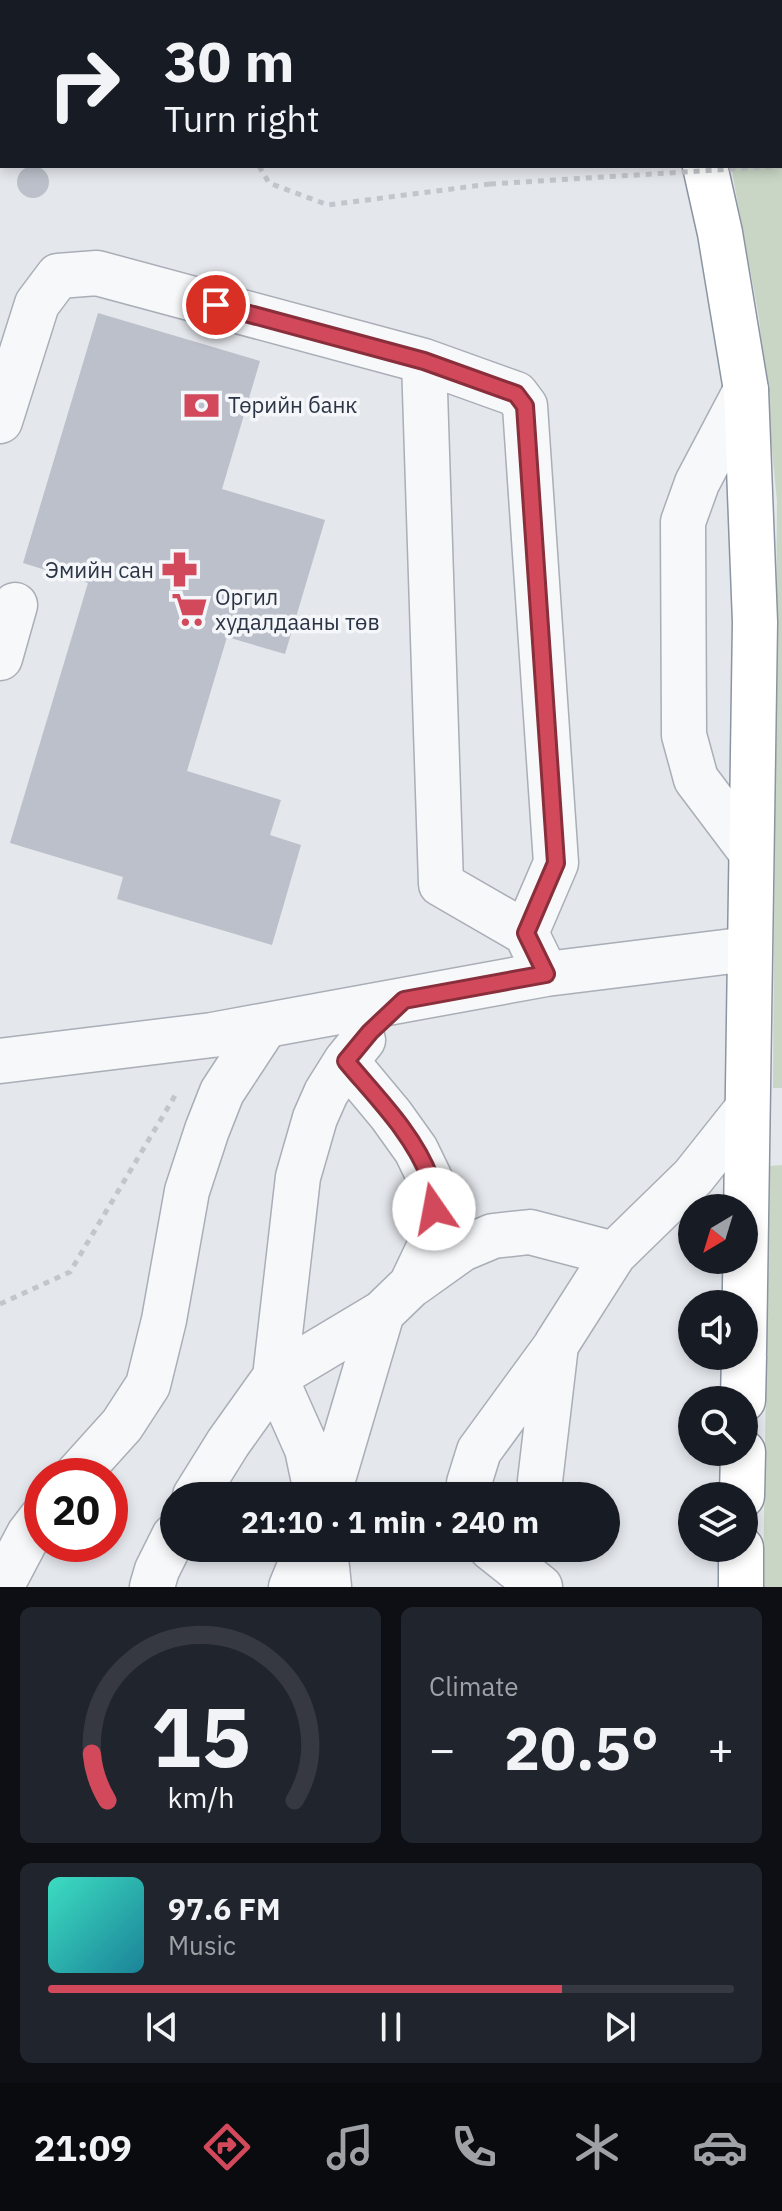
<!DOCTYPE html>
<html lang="en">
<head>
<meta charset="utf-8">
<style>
	:root { --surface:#171b24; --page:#20242c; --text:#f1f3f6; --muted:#9ea1a6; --line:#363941; --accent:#d1495b }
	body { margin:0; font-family:"IBM Plex Sans",sans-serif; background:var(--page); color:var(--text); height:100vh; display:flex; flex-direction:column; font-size:30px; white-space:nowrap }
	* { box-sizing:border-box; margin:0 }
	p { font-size:26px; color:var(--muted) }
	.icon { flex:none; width:44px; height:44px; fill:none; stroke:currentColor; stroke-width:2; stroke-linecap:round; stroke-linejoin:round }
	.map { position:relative; height:1587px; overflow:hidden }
	.panel { display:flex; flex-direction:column; gap:20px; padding:20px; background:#0d0f14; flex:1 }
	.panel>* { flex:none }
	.top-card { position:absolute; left:0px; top:0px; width:782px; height:168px; box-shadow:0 4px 12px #0003; background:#171b24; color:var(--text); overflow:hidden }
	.needle { width:52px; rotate:218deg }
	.fabs { position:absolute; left:678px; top:1194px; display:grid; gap:16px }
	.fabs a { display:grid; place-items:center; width:80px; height:80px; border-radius:50%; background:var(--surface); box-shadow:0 4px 12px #0003; font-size:40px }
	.speed { position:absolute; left:24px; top:1458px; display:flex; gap:16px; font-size:40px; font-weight:700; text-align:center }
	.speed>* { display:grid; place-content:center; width:104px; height:104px; border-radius:50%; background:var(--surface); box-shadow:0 4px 12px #0003; line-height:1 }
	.speed .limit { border:12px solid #d22; background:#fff; color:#111 }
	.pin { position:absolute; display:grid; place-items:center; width:68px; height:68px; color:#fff; margin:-34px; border:4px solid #fff; border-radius:50%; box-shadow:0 2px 8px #0007 }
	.me { position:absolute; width:88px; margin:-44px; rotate:348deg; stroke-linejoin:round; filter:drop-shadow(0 0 6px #0008) }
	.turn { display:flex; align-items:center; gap:28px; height:168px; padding:0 32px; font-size:36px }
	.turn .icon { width:104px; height:104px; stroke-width:2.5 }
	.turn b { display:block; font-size:56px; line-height:68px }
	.big { font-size:60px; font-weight:700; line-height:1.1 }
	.panel .widget { flex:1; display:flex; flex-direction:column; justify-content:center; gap:12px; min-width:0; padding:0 28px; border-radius:12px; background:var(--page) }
	.panel .dial { align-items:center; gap:0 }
	.dial svg { height:208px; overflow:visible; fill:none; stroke:var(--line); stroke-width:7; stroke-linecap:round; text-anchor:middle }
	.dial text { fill:var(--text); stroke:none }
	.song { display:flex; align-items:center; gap:24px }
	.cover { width:96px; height:96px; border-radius:12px; background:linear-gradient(135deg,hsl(170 70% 55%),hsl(190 70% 35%)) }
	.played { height:8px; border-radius:4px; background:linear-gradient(90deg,var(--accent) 75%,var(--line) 75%) }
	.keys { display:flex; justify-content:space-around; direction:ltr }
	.heat { display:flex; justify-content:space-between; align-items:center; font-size:44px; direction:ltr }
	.panel .tiles { flex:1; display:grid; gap:20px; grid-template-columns:1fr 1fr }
	.widget:last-child { grid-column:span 2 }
	.trip { position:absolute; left:160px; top:1482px; width:460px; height:80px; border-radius:40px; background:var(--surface); box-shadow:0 4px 12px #0003; font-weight:700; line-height:80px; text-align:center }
	.tabs { display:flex; height:128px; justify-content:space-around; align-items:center; background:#090b0e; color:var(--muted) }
	.tabs .icon { width:56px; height:56px }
	.tabs .on { color:var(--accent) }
	.tabs b { font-size:36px; color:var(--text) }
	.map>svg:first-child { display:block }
</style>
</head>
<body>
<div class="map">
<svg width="782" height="1587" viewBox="0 0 782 1587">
	<rect width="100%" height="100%" fill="#e4e7ec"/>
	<!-- green -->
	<path fill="#c9d6c5" d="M 686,0 L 782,0 L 782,1088 L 773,1088 L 777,501 L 759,318 L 731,166 L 780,166 L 780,2 L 687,2 Z
		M 782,1165 L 782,1587 L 763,1587 L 769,1166 Z"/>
	<!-- building -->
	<path fill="#bbc0ca" d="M17 182a16 16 0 1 1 32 0a16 16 0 1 1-32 0Z
		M 98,313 L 260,361 L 222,489 L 325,520 L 285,654 L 227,637 L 187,771 L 281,800 L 270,835 L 301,845 L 272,945 L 117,899 L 123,877 L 10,843 L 88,583 L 23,563 Z"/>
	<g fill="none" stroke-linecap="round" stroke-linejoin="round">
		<defs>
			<path id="minor" d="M 579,0 L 579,2
				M 424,361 L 441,884 L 526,933 L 546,974 L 749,949
				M 746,390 L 697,483 L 683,522 L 684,735 L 696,779 L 751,852
				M 0,421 L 37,304 L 58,276 L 97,273 L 424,361 L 516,394 L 525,406 L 556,863 L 526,933
				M 0,658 L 15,605
				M 0,1061 L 212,1035 L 546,974
				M 413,1284 L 462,1249 L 493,1236 L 530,1232 L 614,1254
				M 76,1476 L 122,1425 L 148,1385 L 164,1320 L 187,1191 L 207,1130 L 222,1092 L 266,1025
				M 195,1496 L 228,1443 L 275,1377 L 382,1313 L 411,1285 L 431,1243 L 434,1209 L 431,1181 L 416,1150 L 391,1115 L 346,1061
				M 317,1496 L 307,1449 L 275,1377 L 298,1177 L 315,1118 L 326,1093 L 346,1061 L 363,1040
				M 328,1496 L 382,1313
				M 469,1496 L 469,1483 L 479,1451 L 555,1347
				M 542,1496 L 540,1481 L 556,1345 L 614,1254 L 693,1177 L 747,1109
				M 325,1548 L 329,1587
				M 491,1548 L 540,1587
				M 1,1587 L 29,1534 L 42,1517
				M 152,1587 L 157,1570 L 174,1536
				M 291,1587 L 307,1548"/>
			<path id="highway" d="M 664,0 L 664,2
				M 705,166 L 720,233 L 746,390 L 755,622 L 744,1352
				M 743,1400 L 744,1356
				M 742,1496 L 743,1452
				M 741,1587 L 741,1548"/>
		</defs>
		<!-- minor casing -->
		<use href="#minor" stroke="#a9aeb7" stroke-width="47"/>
		<!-- highway casing -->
		<use href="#highway" stroke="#8b94a3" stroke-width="47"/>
		<!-- path -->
		<path stroke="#c2c5cb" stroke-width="5" stroke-dasharray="6 6" stroke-linecap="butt" d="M 164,0 L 165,2
			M 0,105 L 2,105
			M 259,166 L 269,183 L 328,205 L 490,184
			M 0,1304 L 70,1272 L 176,1094"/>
		<!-- minor -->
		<use href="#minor" stroke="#f7f8fa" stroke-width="44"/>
		<!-- highway -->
		<use href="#highway" stroke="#fff" stroke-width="44"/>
		<!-- path-bridge -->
		<path stroke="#c2c5cb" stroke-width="5" stroke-dasharray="6 6" stroke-linecap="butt" d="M 490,184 L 782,166"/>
	</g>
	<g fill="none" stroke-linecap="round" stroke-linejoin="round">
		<defs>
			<path id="route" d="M 216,305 L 424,361 L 516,394 L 525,406 L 556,863 L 526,933 L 546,974 L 404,1000 L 370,1032 L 346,1061 C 376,1097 413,1133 430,1178 C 433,1188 433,1199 434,1209"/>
		</defs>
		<!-- route casing -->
		<use href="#route" stroke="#882f3b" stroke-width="20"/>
		<!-- route -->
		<use href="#route" stroke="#d1495b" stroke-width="14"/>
	</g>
	<!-- icons -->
	<defs>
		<symbol id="bank-bare" viewBox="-9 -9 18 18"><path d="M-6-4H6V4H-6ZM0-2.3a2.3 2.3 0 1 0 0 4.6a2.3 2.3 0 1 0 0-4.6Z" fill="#d1495b" stroke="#f4f6f9" stroke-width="2.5" paint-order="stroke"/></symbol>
		<symbol id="pharmacy-bare" viewBox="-9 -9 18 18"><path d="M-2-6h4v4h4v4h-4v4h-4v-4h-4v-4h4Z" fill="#d1495b" stroke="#f4f6f9" stroke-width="2.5" paint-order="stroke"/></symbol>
		<symbol id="supermarket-bare" viewBox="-9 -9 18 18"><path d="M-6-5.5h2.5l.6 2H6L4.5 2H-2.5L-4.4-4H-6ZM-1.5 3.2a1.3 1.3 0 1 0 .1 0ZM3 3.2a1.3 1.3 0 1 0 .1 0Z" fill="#d1495b" stroke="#f4f6f9" stroke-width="2.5" paint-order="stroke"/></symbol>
	</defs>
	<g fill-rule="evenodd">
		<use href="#bank-bare" x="176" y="380" width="51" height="51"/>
		<use href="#pharmacy-bare" x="154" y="544" width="51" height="51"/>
		<use href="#supermarket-bare" x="164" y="584" width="51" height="51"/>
	</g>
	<g text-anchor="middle" stroke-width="7" stroke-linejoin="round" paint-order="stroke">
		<!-- poi labels -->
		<g font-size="22" fill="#2b3445" stroke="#f4f6f9" text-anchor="start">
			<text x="228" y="413">Төрийн банк</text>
			<text x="154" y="578" text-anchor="end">Эмийн сан</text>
			<text x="215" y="605">Оргил<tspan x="215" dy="25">худалдааны төв</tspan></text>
		</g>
	</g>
</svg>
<div class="fabs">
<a><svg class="needle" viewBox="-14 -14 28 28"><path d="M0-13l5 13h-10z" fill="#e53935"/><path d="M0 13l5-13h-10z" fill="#9ea1a6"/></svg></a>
<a><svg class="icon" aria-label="sound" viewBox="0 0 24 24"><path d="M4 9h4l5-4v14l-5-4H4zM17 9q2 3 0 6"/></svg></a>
<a><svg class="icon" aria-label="search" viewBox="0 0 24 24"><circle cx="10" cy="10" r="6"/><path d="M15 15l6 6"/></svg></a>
<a><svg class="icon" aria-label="layers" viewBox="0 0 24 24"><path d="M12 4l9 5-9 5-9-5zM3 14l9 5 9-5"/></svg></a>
</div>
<div class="speed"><div class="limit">20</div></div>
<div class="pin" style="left:216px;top:305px;background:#d93025"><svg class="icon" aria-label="arrive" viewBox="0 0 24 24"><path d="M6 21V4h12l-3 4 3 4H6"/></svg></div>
<svg class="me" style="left:434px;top:1209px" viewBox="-20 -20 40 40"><circle r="19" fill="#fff"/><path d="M0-13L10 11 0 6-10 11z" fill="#d1495b"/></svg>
<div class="trip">21:10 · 1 min · 240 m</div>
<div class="top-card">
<div class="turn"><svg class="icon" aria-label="right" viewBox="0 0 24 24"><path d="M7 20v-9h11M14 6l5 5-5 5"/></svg><div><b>30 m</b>Turn right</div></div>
</div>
</div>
<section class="panel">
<div class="tiles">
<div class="widget dial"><svg viewBox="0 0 100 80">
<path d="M14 69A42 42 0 1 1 86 69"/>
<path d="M14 69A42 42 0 0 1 8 51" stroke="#d1495b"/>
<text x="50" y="56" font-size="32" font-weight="700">15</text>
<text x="50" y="72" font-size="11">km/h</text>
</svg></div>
<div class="widget"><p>Climate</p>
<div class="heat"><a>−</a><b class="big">20.5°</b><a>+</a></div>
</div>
<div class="widget">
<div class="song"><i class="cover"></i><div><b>97.6 FM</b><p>Music</p></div></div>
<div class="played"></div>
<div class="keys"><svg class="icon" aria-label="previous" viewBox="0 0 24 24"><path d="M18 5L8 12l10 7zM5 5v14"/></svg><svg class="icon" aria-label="pause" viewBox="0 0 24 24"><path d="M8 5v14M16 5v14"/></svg><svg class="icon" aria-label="next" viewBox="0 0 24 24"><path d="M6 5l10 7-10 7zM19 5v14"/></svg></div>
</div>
</div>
</section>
<nav class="tabs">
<b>21:09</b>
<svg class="icon on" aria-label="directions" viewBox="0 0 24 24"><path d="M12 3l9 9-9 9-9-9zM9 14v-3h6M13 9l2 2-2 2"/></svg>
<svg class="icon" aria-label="music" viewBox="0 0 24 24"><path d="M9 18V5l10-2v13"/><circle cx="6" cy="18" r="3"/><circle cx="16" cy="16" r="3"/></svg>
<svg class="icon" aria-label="phone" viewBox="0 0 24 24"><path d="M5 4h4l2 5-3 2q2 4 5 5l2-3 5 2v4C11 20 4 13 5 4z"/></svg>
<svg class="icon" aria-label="climate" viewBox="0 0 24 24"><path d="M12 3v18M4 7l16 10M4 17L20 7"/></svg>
<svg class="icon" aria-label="car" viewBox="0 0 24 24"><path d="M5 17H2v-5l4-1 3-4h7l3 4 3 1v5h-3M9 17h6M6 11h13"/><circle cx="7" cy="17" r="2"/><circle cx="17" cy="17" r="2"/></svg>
</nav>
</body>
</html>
